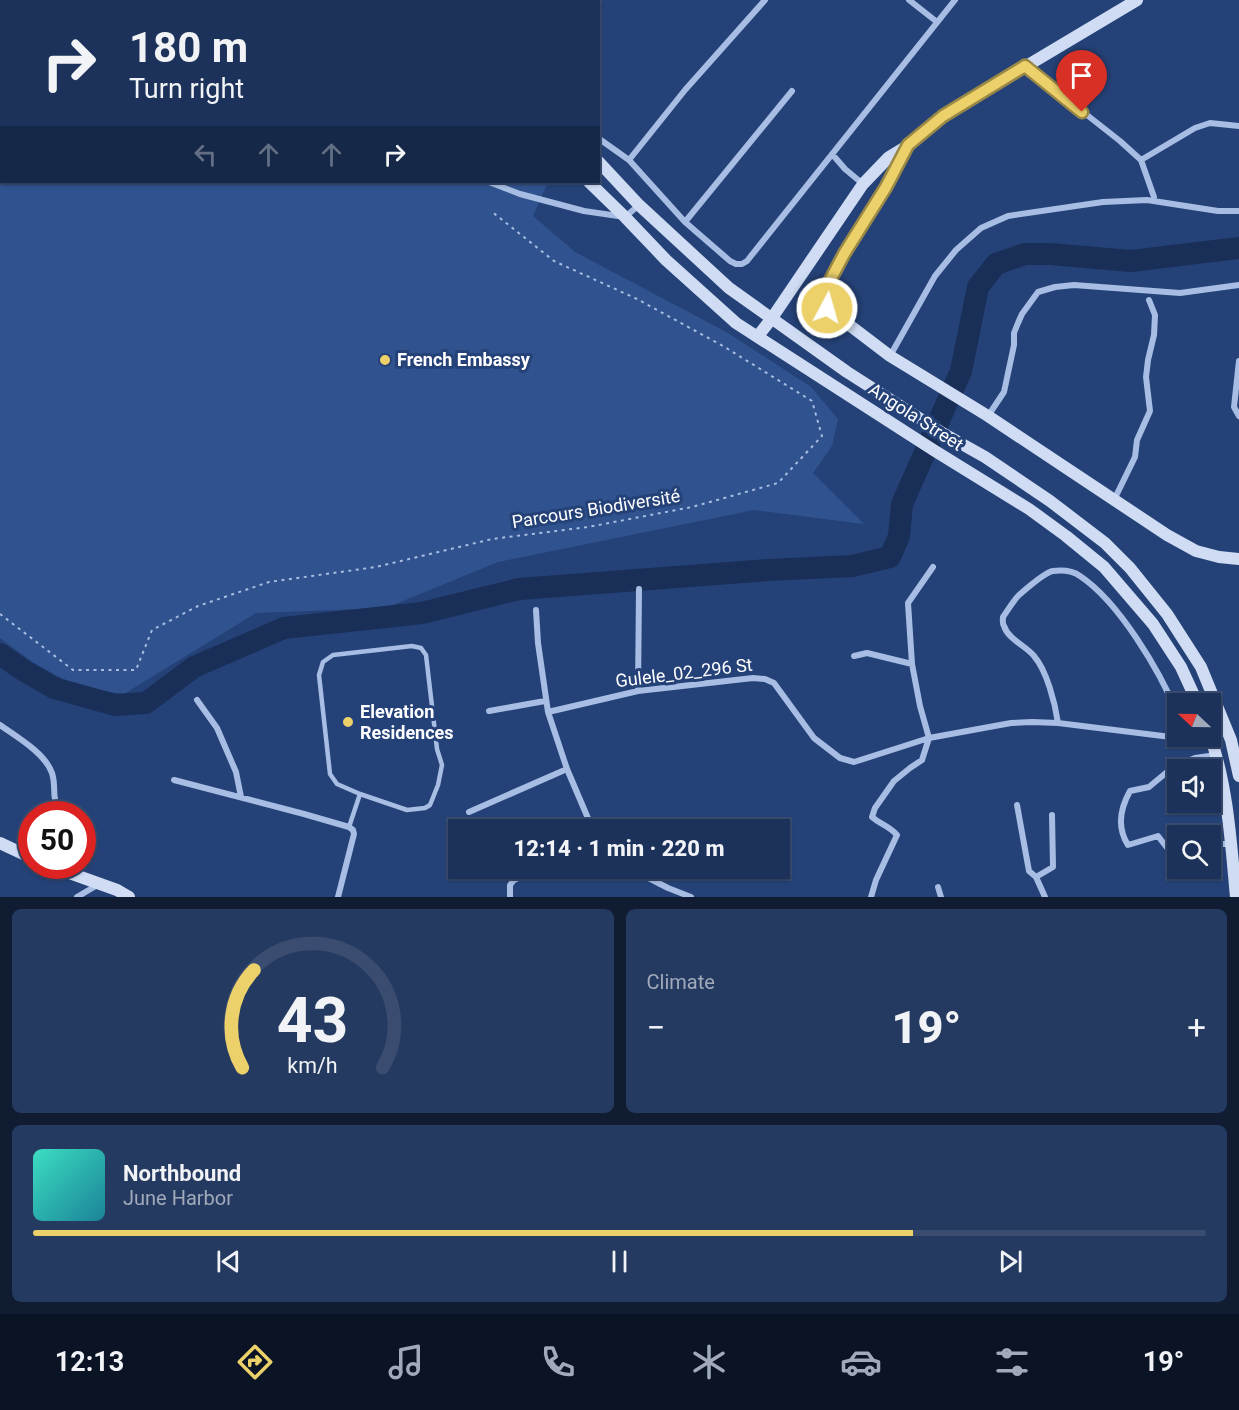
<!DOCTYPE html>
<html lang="en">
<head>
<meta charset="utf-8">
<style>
	:root { --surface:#1c325a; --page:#253a60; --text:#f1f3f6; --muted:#a0aabb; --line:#3a4d70; --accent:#ecd16b }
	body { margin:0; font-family:Roboto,sans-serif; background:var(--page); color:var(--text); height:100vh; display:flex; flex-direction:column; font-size:22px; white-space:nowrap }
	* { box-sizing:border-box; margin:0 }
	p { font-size:20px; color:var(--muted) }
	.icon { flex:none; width:33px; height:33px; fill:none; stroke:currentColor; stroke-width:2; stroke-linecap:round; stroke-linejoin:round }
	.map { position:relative; height:897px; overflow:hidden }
	.panel { display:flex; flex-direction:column; gap:12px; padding:12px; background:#0f1c32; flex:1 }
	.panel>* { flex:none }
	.banner { position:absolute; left:0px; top:0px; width:600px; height:183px; box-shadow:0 2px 4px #0004,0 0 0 2px var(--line); background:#1c325a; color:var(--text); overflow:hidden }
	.needle { width:39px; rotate:292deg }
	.buttons { position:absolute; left:1167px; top:693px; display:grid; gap:12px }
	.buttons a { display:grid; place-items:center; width:54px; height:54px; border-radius:0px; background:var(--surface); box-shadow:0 2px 4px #0004,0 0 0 2px var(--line); font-size:30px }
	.speed { position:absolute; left:18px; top:801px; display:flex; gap:12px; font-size:30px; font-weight:700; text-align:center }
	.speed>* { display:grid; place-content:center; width:78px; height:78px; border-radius:50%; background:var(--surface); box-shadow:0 2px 4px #0004,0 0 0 2px var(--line); line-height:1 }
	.speed .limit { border:9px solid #d22; background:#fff; color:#111 }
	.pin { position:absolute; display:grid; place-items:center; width:51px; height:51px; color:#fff; margin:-62px -26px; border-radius:50% 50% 50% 0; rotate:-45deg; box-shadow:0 0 6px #0007 }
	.pin .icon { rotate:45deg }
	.me { position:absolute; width:66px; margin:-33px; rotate:6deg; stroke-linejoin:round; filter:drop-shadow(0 0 4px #0008) }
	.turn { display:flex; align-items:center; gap:21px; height:126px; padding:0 30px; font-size:27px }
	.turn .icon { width:78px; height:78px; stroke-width:2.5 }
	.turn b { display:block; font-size:42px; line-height:51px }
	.lanes { display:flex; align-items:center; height:57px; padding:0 30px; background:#0003; justify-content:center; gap:30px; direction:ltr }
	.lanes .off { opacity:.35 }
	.big { font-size:45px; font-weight:800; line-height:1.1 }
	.panel .widget { flex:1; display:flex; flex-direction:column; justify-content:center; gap:9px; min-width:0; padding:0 21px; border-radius:9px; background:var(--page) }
	.panel .dial { align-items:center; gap:0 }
	.dial svg { height:156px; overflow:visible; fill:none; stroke:var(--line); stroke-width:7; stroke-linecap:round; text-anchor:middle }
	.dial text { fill:var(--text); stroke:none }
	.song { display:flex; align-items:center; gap:18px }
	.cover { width:72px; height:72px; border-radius:9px; background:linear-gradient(135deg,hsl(170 70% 55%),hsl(190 70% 35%)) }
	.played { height:6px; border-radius:3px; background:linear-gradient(90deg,var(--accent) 75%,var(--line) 75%) }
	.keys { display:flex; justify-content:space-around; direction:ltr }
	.heat { display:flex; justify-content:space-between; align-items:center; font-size:33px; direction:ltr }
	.panel .tiles { flex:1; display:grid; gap:12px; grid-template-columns:1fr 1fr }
	.widget:last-child { grid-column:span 2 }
	.trip { position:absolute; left:448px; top:819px; width:342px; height:60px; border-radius:0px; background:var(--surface); box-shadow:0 2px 4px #0004,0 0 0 2px var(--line); font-weight:800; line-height:60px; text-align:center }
	.menu { display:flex; height:96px; justify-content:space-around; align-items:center; background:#0b1424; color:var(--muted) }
	.menu .icon { width:42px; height:42px }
	.menu .current { color:var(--accent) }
	.menu b { font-size:27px; color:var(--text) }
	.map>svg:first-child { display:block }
</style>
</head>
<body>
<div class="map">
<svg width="1239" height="897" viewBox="0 0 1239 897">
	<rect width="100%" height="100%" fill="#254278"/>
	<!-- green -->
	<path fill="#30538f" d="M 0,0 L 390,0 L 391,1 L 2,2 L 2,182 L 548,182 L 533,216 L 575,252 L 728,333 L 811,387 L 838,419 L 832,446 L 813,473 L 864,524 L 754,510 L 498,562 L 386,608 L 256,613 L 124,694 L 76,686 L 34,663 L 0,638 Z"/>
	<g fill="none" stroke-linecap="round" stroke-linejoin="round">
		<!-- river -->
		<path stroke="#192f58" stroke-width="22" d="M 0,654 L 23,670 L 54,688 L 115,705 L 146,703 L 194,667 L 284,628 L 422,613 L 519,589 L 769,570 L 852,566 L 890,557 L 899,536 L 902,504 L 961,371 L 978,287 L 996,264 L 1025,254 L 1050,254 L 1131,261 L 1239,248"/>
		<!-- path -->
		<path stroke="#a7bde3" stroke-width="2" stroke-dasharray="3 4.5" stroke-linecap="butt" d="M 0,614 L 73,670 L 136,670 L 152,630 L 198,606 L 269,582 L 376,567 L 492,539 L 588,527 L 692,507 L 778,483 L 822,436 L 812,401 L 723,346 L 637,299 L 554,261 L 491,211"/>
		<!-- service -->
		<path stroke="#a7bde3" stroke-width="4.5" d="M 349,827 L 360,794 L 407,810 L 425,808 L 430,805 L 438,785 L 442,765 L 437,749 L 426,655 L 421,648 L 412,646 L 333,655 L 323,662 L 319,675 L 330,774 L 337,784 L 360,794"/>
		<!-- minor -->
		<path stroke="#a7bde3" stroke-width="6" d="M 5,0 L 10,2
			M 909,0 L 937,22
			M 440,2 L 442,0
			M 1026,67 L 1120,141 L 1141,160 L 1154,197
			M 598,138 L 629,160 L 685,222 L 730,261 L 736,264 L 742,264 L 747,261 L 955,0
			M 832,154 L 845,169 L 863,184
			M 629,160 L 685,90 L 765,0
			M 1141,160 L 1195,128 L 1210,123 L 1239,126
			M 489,182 L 520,194 L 584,211 L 625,217 L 639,205
			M 685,222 L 792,91
			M 890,356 L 935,276 L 956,250 L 981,228 L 1008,216 L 1103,202 L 1147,200 L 1218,211 L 1239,211
			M 1239,361 L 1234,407 L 1239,416
			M 988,416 L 1004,392 L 1014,345 L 1014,333 L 1018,323 L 1022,314 L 1038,292 L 1055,287 L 1074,285 L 1180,293 L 1239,285
			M 1114,500 L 1135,457 L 1137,440 L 1150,411 L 1146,377 L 1148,360 L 1154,335 L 1155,315 L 1149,300
			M 536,610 L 538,643 L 548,712 L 567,769 L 593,830
			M 854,656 L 867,653 L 912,664
			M 638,691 L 639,589
			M 197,700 L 217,728 L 236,772 L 241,797
			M 489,711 L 545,701
			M 548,712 L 638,691 L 753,678 L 765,679 L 774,683 L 814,738 L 840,758 L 854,762 L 929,738 L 1011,723 L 1032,722 L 1058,723 L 1187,739 L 1214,748
			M 1058,723 C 1055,703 1047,671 1034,656 C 1026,646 1008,639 1004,626 C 1002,623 1003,620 1003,617 C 1008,610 1013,601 1019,595 C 1026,589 1045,572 1053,571 C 1062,570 1073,571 1080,576 C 1119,602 1160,671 1178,715
			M 0,725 C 17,737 45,753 52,773 C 57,789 50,796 61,814
			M 929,738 L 920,706 L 912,664 L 908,603 L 933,567
			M 174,780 L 304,814 L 349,827 L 353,830 L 354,834 L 338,897
			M 1017,805 L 1029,871 L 1036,877
			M 469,812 L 567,769
			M 1210,844 L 1230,844
			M 1178,847 L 1168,849 L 1158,836 L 1128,845 C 1117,828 1120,809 1130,791 L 1149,787 L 1173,767 L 1195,758 L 1216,755
			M 629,868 L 668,888 L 691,897
			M 938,887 L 941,897
			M 77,897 L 99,884
			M 510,897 L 510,885 L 514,880 L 541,868
			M 871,897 L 876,880 L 897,835 C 888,825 881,825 872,817 L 875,808 L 894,781 L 910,768 L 922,760 L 929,738
			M 1045,897 L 1036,877 L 1053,867 L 1052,815"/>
		<!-- secondary -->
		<path stroke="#cfdcf3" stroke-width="12" d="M 401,0 L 402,2
			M 431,0 L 432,2
			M 1137,0 L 943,116 L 908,145 L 886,187 L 844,254 L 822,298 L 827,308 L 890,356 L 988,416 L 1167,535 L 1196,551 L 1219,557 L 1239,559
			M 598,161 L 639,205 L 729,288 L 847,372 L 944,434 L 985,457 L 1050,501 L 1105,543 L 1130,568 L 1167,614 L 1201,667 L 1231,740 L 1239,776
			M 589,182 L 625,217 L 666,260 L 736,323 L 935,451 L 1029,509 L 1066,536 L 1104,567 L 1153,624 L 1181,667 L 1198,704
			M 758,336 L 772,318 L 863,184 L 889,157 L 907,146
			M 1210,736 C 1228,787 1231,844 1236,897
			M 0,843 L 32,858
			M 50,866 L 117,890 L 129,897"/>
	</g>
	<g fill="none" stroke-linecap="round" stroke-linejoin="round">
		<defs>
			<path id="route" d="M 827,308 L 822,298 L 824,292 L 844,254 L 886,187 L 908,145 L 943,116 L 1025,66 L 1082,112"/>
		</defs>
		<!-- route casing -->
		<use href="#route" stroke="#998846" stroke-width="15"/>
		<!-- route -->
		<use href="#route" stroke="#ecd16b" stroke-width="10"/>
	</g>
	<!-- markers -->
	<g fill="#ecd16b" stroke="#254278" stroke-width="2">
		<circle cx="385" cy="360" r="6"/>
		<circle cx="348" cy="722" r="6"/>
	</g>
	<g text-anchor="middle" stroke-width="6" stroke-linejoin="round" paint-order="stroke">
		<!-- poi labels -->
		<g font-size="18" font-weight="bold" fill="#fff" stroke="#254278" text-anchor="start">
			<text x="397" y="366">French Embassy</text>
			<text x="360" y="718">Elevation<tspan x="360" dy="21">Residences</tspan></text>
		</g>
		<!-- street labels -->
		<g font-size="18" fill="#fff" stroke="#254278">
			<text transform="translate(916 417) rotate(33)" y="6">Angola Street</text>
			<text transform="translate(596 509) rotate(-9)" y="6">Parcours Biodiversité</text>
			<text transform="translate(684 673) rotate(-7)" y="6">Gulele_02_296 St</text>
		</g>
	</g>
</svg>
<div class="buttons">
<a><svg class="needle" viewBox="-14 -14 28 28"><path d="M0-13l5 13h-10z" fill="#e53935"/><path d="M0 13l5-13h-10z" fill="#a0aabb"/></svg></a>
<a><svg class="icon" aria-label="sound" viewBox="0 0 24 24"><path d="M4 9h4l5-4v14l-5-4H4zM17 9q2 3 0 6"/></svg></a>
<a><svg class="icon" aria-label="search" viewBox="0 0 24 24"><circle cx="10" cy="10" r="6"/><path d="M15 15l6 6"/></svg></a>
</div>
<div class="speed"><div class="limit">50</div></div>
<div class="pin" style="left:1082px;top:112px;background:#d93025"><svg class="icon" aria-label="arrive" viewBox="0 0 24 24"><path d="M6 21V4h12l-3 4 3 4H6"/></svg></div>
<svg class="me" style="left:827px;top:308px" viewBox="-20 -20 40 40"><circle r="17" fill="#ecd16b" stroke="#fff" stroke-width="3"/><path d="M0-11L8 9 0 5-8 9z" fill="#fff"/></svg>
<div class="trip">12:14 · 1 min · 220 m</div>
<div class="banner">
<div class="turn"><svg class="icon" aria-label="right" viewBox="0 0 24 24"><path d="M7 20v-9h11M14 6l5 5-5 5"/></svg><div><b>180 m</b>Turn right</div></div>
<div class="lanes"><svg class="icon off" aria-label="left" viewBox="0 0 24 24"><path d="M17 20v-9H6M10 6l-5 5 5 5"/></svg><svg class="icon off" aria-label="ahead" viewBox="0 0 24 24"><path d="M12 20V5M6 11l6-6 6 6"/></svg><svg class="icon off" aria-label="ahead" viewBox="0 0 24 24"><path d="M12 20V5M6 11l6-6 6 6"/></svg><svg class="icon" aria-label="right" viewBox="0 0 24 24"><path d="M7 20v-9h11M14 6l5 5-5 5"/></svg></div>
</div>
</div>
<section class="panel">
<div class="tiles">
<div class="widget dial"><svg viewBox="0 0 100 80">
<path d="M14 69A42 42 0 1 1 86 69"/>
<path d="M14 69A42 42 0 0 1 20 19" stroke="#ecd16b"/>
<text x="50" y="56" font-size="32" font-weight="700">43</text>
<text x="50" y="72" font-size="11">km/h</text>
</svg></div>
<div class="widget"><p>Climate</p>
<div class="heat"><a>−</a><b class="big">19°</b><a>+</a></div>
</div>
<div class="widget">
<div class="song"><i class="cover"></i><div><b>Northbound</b><p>June Harbor</p></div></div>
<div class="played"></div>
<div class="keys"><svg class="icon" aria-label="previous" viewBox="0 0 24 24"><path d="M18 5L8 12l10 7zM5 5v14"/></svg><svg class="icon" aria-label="pause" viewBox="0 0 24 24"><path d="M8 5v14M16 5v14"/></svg><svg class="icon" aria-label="next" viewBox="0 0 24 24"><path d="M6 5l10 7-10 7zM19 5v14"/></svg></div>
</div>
</div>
</section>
<nav class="menu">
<b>12:13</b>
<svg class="icon current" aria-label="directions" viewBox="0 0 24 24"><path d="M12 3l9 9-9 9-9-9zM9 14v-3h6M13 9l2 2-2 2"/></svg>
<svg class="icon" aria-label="music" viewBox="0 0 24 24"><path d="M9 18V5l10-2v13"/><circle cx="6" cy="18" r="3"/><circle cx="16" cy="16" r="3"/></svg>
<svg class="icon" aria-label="phone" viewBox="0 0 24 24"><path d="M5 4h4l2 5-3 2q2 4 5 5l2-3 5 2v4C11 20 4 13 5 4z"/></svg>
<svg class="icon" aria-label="climate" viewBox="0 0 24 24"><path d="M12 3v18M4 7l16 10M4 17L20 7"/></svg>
<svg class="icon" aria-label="car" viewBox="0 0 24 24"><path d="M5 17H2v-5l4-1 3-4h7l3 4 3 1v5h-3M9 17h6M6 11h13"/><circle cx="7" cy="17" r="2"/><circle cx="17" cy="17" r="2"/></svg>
<svg class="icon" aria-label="filters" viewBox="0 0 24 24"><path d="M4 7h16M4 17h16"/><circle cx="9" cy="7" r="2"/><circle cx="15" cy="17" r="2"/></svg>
<b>19°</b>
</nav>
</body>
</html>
